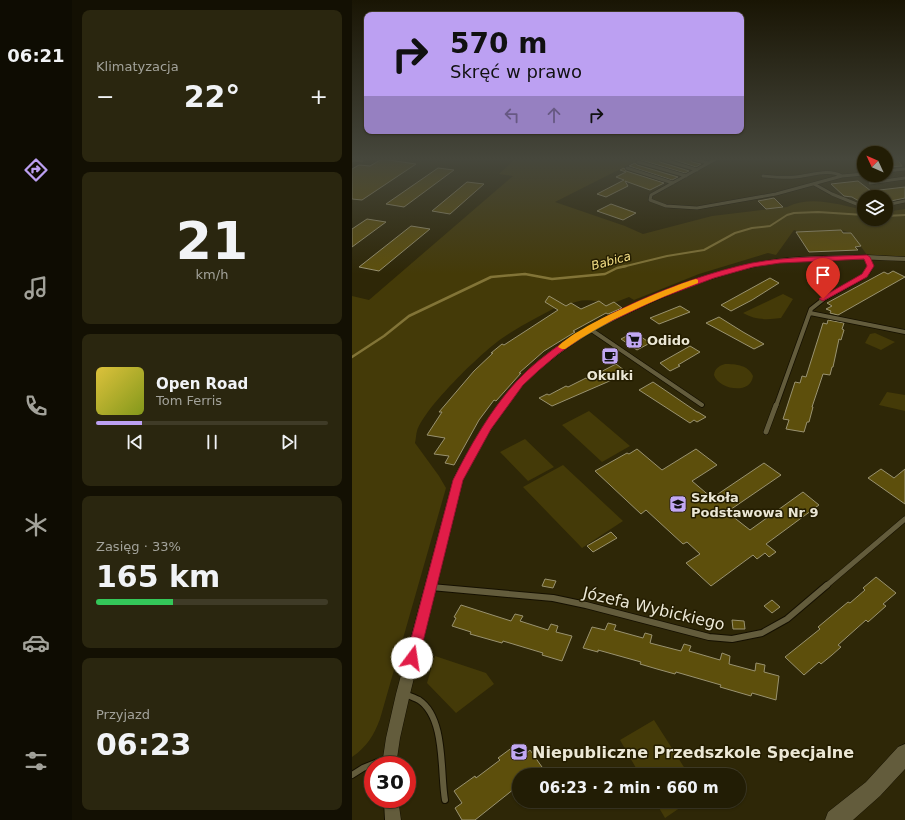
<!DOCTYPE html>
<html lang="pl">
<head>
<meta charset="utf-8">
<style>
	:root { --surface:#221d05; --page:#2a260f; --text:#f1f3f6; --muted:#a2a29a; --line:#3f3b27; --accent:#bca0f2 }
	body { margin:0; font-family:"DejaVu Sans",sans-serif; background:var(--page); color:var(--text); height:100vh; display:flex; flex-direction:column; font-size:15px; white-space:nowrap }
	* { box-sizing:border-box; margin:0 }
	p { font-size:13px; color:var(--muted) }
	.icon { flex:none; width:22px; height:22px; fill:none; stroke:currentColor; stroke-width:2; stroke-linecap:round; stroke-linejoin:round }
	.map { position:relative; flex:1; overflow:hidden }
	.drawer { display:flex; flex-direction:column; gap:10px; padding:10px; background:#131003; width:280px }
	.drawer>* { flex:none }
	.banner { position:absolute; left:12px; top:12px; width:380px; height:122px; border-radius:8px; box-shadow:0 1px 3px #0004,0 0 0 1px var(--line); background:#bca0f2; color:#111; overflow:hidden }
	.needle { width:26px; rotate:314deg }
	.tools { position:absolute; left:505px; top:146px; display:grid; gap:8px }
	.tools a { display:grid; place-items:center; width:36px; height:36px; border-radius:50%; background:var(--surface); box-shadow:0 1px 3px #0004,0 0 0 1px var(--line); font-size:20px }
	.speed { position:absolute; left:12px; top:756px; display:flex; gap:8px; font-size:20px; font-weight:700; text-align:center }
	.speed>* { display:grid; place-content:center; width:52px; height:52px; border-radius:50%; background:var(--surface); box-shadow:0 1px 3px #0004,0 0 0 1px var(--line); line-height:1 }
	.speed .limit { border:6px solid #d22; background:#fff; color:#111 }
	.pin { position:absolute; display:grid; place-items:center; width:34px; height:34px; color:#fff; margin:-41px -17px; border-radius:50% 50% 50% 0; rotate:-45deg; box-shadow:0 0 4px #0007 }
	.pin .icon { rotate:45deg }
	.me { position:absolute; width:44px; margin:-22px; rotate:14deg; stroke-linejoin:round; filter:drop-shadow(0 0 3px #0008) }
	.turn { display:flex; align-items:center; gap:14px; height:84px; padding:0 20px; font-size:18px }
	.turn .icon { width:52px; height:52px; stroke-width:2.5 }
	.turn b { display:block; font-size:28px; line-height:34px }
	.lanes { display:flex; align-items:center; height:38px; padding:0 20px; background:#0003; justify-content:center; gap:20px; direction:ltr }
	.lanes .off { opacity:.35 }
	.big { font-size:30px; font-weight:800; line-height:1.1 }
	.drawer .widget { flex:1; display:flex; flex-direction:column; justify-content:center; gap:6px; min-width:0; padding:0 14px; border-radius:8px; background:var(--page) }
	.drawer .dial { align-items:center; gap:0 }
	.dial b { font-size:52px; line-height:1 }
	.song { display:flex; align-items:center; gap:12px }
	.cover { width:48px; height:48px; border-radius:6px; background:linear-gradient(135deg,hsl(50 70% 55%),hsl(70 70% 35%)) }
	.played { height:4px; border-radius:2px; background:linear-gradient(90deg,var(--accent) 20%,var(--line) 20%) }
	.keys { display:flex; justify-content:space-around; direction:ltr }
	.heat { display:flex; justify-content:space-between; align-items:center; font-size:22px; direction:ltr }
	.charge { height:6px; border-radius:3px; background:linear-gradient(90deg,#34c759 33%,var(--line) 0) }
	.trip { position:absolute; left:160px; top:768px; width:234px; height:40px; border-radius:20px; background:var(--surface); box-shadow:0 1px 3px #0004,0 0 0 1px var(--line); font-weight:800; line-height:40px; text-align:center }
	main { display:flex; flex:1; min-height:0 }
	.tab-bar { display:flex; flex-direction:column; width:72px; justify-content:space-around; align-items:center; background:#0e0c02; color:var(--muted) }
	.tab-bar .icon { width:28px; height:28px }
	.tab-bar .current { color:var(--accent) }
	.tab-bar b { font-size:18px; color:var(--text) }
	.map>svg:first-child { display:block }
</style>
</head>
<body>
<main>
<nav class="tab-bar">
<b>06:21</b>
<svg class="icon current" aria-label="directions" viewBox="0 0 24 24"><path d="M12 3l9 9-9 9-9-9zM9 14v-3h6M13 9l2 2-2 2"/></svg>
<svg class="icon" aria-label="music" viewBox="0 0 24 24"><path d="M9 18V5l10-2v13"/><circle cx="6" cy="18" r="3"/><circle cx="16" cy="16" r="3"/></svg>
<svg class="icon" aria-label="phone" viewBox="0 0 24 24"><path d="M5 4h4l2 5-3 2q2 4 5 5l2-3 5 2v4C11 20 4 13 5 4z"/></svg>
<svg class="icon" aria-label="climate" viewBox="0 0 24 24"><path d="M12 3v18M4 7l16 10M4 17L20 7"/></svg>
<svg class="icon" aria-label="car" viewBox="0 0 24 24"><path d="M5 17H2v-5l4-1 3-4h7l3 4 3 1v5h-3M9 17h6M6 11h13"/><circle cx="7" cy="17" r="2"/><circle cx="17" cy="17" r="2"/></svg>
<svg class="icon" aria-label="filters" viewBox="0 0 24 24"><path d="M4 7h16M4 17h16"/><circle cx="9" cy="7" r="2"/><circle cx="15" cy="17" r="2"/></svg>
</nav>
<section class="drawer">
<div class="widget"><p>Klimatyzacja</p>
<div class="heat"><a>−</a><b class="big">22°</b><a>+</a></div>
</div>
<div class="widget dial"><b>21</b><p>km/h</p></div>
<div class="widget">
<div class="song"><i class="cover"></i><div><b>Open Road</b><p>Tom Ferris</p></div></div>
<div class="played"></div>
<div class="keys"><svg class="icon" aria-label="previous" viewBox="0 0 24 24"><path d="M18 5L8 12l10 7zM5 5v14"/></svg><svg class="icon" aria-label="pause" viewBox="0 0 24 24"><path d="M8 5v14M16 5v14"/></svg><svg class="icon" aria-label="next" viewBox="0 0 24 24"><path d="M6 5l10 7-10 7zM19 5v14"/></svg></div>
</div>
<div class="widget"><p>Zasięg · 33%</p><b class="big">165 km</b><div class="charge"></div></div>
<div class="widget"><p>Przyjazd</p><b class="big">06:23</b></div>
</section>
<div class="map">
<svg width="553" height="820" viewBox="0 0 553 820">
	<rect width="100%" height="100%" fill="#2e2707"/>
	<!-- green -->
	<path fill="#443a08" d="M 163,159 L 288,159 L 203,202 L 273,226 L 291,234 L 360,216 L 435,207 C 460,195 487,205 512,210 L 512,219 L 534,219 L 534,212 L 553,209 L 553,257 L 515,255 L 499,233 L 489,230 L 448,232 L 442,230 L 424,255 L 416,253 L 347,274 L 282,300 L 277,297 L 254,306 C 242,298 227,299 214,306 L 210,304 C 190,315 169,325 149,339 C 128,354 73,407 65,431 C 64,434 64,439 63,443 L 87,476 L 94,488 L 28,719 C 22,735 15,747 0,757 L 0,296 L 17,300 L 161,176 L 147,174 Z
		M 431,294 L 441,299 L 429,318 C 415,320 403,320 391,313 Z
		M 523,333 L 543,342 L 529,350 L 513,343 L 518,334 Z
		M 373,364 C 384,364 396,365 401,376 C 399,395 367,390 362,375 C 363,368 367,366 373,364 Z
		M 535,392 L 553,395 L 553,411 L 527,405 Z
		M 237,411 L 278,446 L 250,462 L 210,425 Z
		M 173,439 L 202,467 L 176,481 L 148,452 Z
		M 211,465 L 271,521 L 230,548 L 171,487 Z
		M 83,656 L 134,673 L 142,684 L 104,713 L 75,683 Z
		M 302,720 L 337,775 L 288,775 L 268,740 Z
		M 303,801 L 338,801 L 313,818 Z"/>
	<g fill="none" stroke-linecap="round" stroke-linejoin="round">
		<!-- stream-far1 -->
		<path stroke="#827437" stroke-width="2" d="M 534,216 L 553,215
			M 270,267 L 315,256 L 352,250 L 383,233 L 400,228 L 418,226 L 435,215 L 442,213 L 466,212 L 512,215"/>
		<!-- stream -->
		<path stroke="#827437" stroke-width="2.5" d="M 0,357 L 32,336 L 57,316 L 139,277 L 173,274 L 200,279 L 253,274 L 265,268 L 274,266"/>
	</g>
	<!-- building -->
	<path fill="#5d4f0c" stroke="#999270" d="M 30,159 L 64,164 L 10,200 L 0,199 L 0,169 L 7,165 L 18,166 Z
		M 290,159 L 306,159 L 308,162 L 337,171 L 333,173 L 289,160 Z
		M 320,159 L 338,159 L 340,162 L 349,164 L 344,167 Z
		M 534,159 L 545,159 L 550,166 L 534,167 Z
		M 283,163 L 285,165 L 326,177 L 320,180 L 277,166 Z
		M 86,168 L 102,170 L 52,207 L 34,204 Z
		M 272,168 L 274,171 L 312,183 L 298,190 L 273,181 L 276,186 L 254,197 L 245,194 L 272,180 L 264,177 L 274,172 L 268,170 Z
		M 506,181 L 519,191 L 553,187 L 553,198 L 534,202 L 534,197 L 512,197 L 512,204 L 500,197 L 492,196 L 479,184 Z
		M 115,182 L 132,184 L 98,214 L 80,211 Z
		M 422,198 L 431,207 L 414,209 L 406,201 Z
		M 259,204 L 284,213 L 271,220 L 245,211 Z
		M 15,219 L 34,222 L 0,247 L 0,229 Z
		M 59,226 L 78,229 L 27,271 L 7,267 Z
		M 489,230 L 491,233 L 499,233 L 509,246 L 503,247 L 506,250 L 457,252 L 444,232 Z
		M 541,271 L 553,277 L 486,315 L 478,313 L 479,311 L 474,309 L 480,306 L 475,303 L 532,272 L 536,274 Z
		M 418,278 L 427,283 L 400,300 L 379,311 L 369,305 Z
		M 197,296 L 214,306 L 219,303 L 229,309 L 247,301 L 254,306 L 262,302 L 270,308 L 256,314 L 254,313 L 221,331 L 223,332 L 192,351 L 167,373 L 169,373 L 144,401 L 142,400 L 127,420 L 102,465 L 93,463 L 97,456 L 82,454 L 93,438 L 75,435 L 90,412 L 87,412 L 122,371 L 141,353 L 139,353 L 150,344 L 152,345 L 206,310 L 193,302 Z
		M 328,306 L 338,312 L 307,324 L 298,318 Z
		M 367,317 L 391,332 L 412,344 L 402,349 L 354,323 Z
		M 476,320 L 492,323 L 490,329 L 492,330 L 489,340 L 487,339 L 481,367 L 480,367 L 478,375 L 471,374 L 460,407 L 461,407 L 457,422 L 455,422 L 452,432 L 434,429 L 437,420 L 431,419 L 443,382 L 448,383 L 450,376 L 454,377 L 471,323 L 475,324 Z
		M 282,332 L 298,343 L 285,350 L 269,339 Z
		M 338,346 L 348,352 L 326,365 L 328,366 L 318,371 L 308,363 Z
		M 264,364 L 276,373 L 200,406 L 187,398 L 195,394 L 197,395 L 214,386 L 216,387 L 234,378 L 235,379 Z
		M 301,382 L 345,412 L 346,412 L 354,417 L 345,422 L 342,420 L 338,423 L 287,390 Z
		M 285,449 L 310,470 L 344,449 L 365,465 L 340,481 L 360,498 L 412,463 L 429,475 L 375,512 L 398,530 L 451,492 L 467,505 L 414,544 L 424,552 L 417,557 L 413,553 L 405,559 L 401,555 L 359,586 L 334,563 L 348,554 L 335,542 L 331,544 L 294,510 L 289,514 L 243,471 L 275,453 L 277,454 Z
		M 529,469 L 542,478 L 553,469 L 553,504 L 516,478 Z
		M 259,532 L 265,538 L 241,552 L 235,546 Z
		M 524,577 L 544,593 L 531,604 L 534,606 L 516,622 L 514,620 L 486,645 L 489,647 L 480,655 L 469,664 L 467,662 L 452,675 L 433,657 L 468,629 L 466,627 L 496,602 L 498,603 L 513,590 L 511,588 Z
		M 193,579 L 204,581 L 201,588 L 190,586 Z
		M 420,600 L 428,607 L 420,613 L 412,606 Z
		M 109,605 L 159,621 L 163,614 L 171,616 L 168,621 L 196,630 L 199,624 L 206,626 L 204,632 L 220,636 L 210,661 L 190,655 L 191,653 L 151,641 L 150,643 L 118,634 L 119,632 L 100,626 L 104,618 L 102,617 Z
		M 380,620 L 392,621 L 393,629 L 381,629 Z
		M 256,623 L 264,625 L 262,630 L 291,638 L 293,633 L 300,635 L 298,643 L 329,651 L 332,644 L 339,646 L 337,651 L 368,660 L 370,653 L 378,656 L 377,664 L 403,671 L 404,663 L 413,665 L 412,672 L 427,676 L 424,700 L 400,693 L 399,696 L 368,687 L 369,685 L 324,672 L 323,674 L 305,669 L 288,664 L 289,662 L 246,650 L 246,652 L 231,648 L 240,627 L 253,630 Z
		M 165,744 L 172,755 L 178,750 L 190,767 L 180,775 L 167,775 L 167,785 L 123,820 L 110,820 L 103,808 L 110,803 L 102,791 L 123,776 L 124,778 L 148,760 L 146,758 Z"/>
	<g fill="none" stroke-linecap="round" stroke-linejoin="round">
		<defs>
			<path id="lane-far3" d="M 309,159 L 345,170
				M 341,159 L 356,163
				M 364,159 L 299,195 L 298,200 L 314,206 L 345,208 L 424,194 L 490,176 L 512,174
				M 2,160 L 10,161
				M 286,162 L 334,176
				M 275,168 L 321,183
				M 534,171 L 553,169
				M 411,176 C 422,177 432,178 443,177 C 459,176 475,168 490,176
				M 518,183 L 553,178
				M 462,184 L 480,194 L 512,207
				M 534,205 L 553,201
				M 515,257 L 519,267"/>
			<path id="lane-far2" d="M 458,313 L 553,332
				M 238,329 L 350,405
				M 424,406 L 459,309 L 473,298 L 509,278 L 516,272 L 519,266"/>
			<path id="lane-far1" d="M 414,432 L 424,405
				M 474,586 L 553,519"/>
			<path id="lane" d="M 79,587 L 201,598 L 234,605 L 357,637 L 380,639 L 410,633 L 435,619 L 475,585
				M 53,694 C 58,696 63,698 67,700 C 94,718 88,772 93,800
				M 0,775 L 11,768 L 36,758"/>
			<path id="street" d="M 0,159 L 6,159 L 0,163 Z
				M 515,255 L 553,257 L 553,261 C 509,259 454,257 411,265 C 360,276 313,295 267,318 C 237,333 211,349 186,371 C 181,376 175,380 171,385 C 148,413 126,448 111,480 L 58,694 L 48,738 L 44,765 L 30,765 L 34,738 L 44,694 L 101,480 C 114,452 131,428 149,403 C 154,396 159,388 165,381 C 170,375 177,370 183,365 C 240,315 338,274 412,261 C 446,255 481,256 515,255 Z
				M 32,799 L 46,799 L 49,820 L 33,820 Z"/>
			<path id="secondary" d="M 553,744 L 553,769 L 528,796 L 501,820 L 473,820 L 476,812 L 514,782 L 546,747 Z"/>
		</defs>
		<!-- lane-far3 casing -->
		<use href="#lane-far3" stroke="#151000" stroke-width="4"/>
		<!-- lane-far2 casing -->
		<use href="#lane-far2" stroke="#151000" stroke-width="5.5"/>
		<!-- lane-far1 casing -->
		<use href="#lane-far1" stroke="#151000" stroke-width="6"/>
		<!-- lane casing -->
		<use href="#lane" stroke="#151000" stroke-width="8"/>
		<!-- street casing -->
		<use href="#street" stroke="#151000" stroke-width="1"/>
		<!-- secondary casing -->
		<use href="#secondary" stroke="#151000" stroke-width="1"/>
		<!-- lane-far3 -->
		<use href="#lane-far3" stroke="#635c3c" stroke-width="3"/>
		<!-- lane-far2 -->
		<use href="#lane-far2" stroke="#635c3c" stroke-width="4"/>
		<!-- lane-far1 -->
		<use href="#lane-far1" stroke="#635c3c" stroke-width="5"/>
		<!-- lane -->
		<use href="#lane" stroke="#635c3c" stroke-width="6"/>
		<!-- street -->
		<use href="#street" fill="#635c3c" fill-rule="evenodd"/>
		<!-- secondary -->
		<use href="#secondary" fill="#635c3c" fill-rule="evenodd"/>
	</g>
	<!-- sky -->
	<linearGradient id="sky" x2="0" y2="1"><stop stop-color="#191504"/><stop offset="0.58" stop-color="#46473c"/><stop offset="1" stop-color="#46473c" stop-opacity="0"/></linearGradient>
	<rect width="553" height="274" fill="url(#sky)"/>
	<!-- route -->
	<path fill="#e11d48" stroke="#92132f" d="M 515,255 L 518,257 L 522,266 L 515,277 L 471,301 L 467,299 L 468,298 L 510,274 L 515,266 L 512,259 L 428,263 L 401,267 L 362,278 L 306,299 L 240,330 L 206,354 L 186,371 L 171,385 L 139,429 L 111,480 L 67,658 L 65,662 L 60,663 L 56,662 L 54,658 L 101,480 C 118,446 139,409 165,381 C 218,324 325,279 400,263 C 437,256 477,257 515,255 Z"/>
	<!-- slow -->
	<path fill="#f59e0b" d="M 344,279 L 346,280 L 346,283 C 300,301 254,320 213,349 L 210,349 L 206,347 C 224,326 316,287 344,279 Z"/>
	<!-- icons -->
	<defs>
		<symbol id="supermarket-square" viewBox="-11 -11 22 22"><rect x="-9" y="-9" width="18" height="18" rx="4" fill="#c2a8f3" stroke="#241d00"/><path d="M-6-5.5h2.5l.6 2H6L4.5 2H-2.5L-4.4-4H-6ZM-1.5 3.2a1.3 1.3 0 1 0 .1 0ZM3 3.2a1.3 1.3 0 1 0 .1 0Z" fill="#111"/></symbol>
		<symbol id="cafe-square" viewBox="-11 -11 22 22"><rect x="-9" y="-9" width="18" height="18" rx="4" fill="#c2a8f3" stroke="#241d00"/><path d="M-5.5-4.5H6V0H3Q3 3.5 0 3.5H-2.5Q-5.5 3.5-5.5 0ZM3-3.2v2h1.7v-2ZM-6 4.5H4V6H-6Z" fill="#111"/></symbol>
		<symbol id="school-square" viewBox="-11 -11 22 22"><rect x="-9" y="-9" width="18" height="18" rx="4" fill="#c2a8f3" stroke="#241d00"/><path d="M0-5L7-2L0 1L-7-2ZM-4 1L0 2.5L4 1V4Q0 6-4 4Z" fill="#111"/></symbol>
	</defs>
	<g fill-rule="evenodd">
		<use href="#supermarket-square" x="272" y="330" width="20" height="20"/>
		<use href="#cafe-square" x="248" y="346" width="20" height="20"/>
		<use href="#school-square" x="316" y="494" width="20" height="20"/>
		<use href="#school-square" x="157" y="742" width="20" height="20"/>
	</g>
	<g text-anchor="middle" stroke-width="3" stroke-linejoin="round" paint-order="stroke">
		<!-- far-water labels -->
		<g font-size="12" font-style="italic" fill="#f6e187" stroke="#241d00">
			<text transform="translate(259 261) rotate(-15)" y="4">Babica</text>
		</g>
		<!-- poi labels -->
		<g font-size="13" font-weight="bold" fill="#ebe7d5" stroke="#241d00" text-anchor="start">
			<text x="295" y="345">Odido</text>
			<text x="258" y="380" text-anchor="middle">Okulki</text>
			<text x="339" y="502">Szkoła<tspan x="339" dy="15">Podstawowa Nr 9</tspan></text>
		</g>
		<!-- near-street labels -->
		<g font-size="16" fill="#ebe7d5" stroke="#241d00">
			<text transform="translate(302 608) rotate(13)" y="6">Józefa Wybickiego</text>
		</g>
		<!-- near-poi labels -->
		<g font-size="16" font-weight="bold" fill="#ebe7d5" stroke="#241d00" text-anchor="start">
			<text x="180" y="758">Niepubliczne Przedszkole Specjalne</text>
		</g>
	</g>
</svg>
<div class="tools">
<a><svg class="needle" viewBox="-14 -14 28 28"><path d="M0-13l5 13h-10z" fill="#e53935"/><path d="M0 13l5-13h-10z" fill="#a2a29a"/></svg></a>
<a><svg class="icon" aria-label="layers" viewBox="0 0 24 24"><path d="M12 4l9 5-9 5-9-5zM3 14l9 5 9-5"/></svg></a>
</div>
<div class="speed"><div class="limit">30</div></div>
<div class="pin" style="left:471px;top:299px;background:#d93025"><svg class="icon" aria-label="arrive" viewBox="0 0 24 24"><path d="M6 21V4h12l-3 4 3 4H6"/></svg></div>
<svg class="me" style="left:60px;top:658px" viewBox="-20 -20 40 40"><circle r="19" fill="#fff"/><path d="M0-13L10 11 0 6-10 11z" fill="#e11d48"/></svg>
<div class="trip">06:23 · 2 min · 660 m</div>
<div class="banner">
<div class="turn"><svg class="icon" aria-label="right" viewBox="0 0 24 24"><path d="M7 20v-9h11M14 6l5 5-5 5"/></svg><div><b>570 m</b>Skręć w prawo</div></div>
<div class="lanes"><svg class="icon off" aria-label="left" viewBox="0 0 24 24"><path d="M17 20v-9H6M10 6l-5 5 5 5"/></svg><svg class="icon off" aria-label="ahead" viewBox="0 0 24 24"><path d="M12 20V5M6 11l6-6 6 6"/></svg><svg class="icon" aria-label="right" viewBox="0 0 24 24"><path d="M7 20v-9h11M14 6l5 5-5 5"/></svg></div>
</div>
</div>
</main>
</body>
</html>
